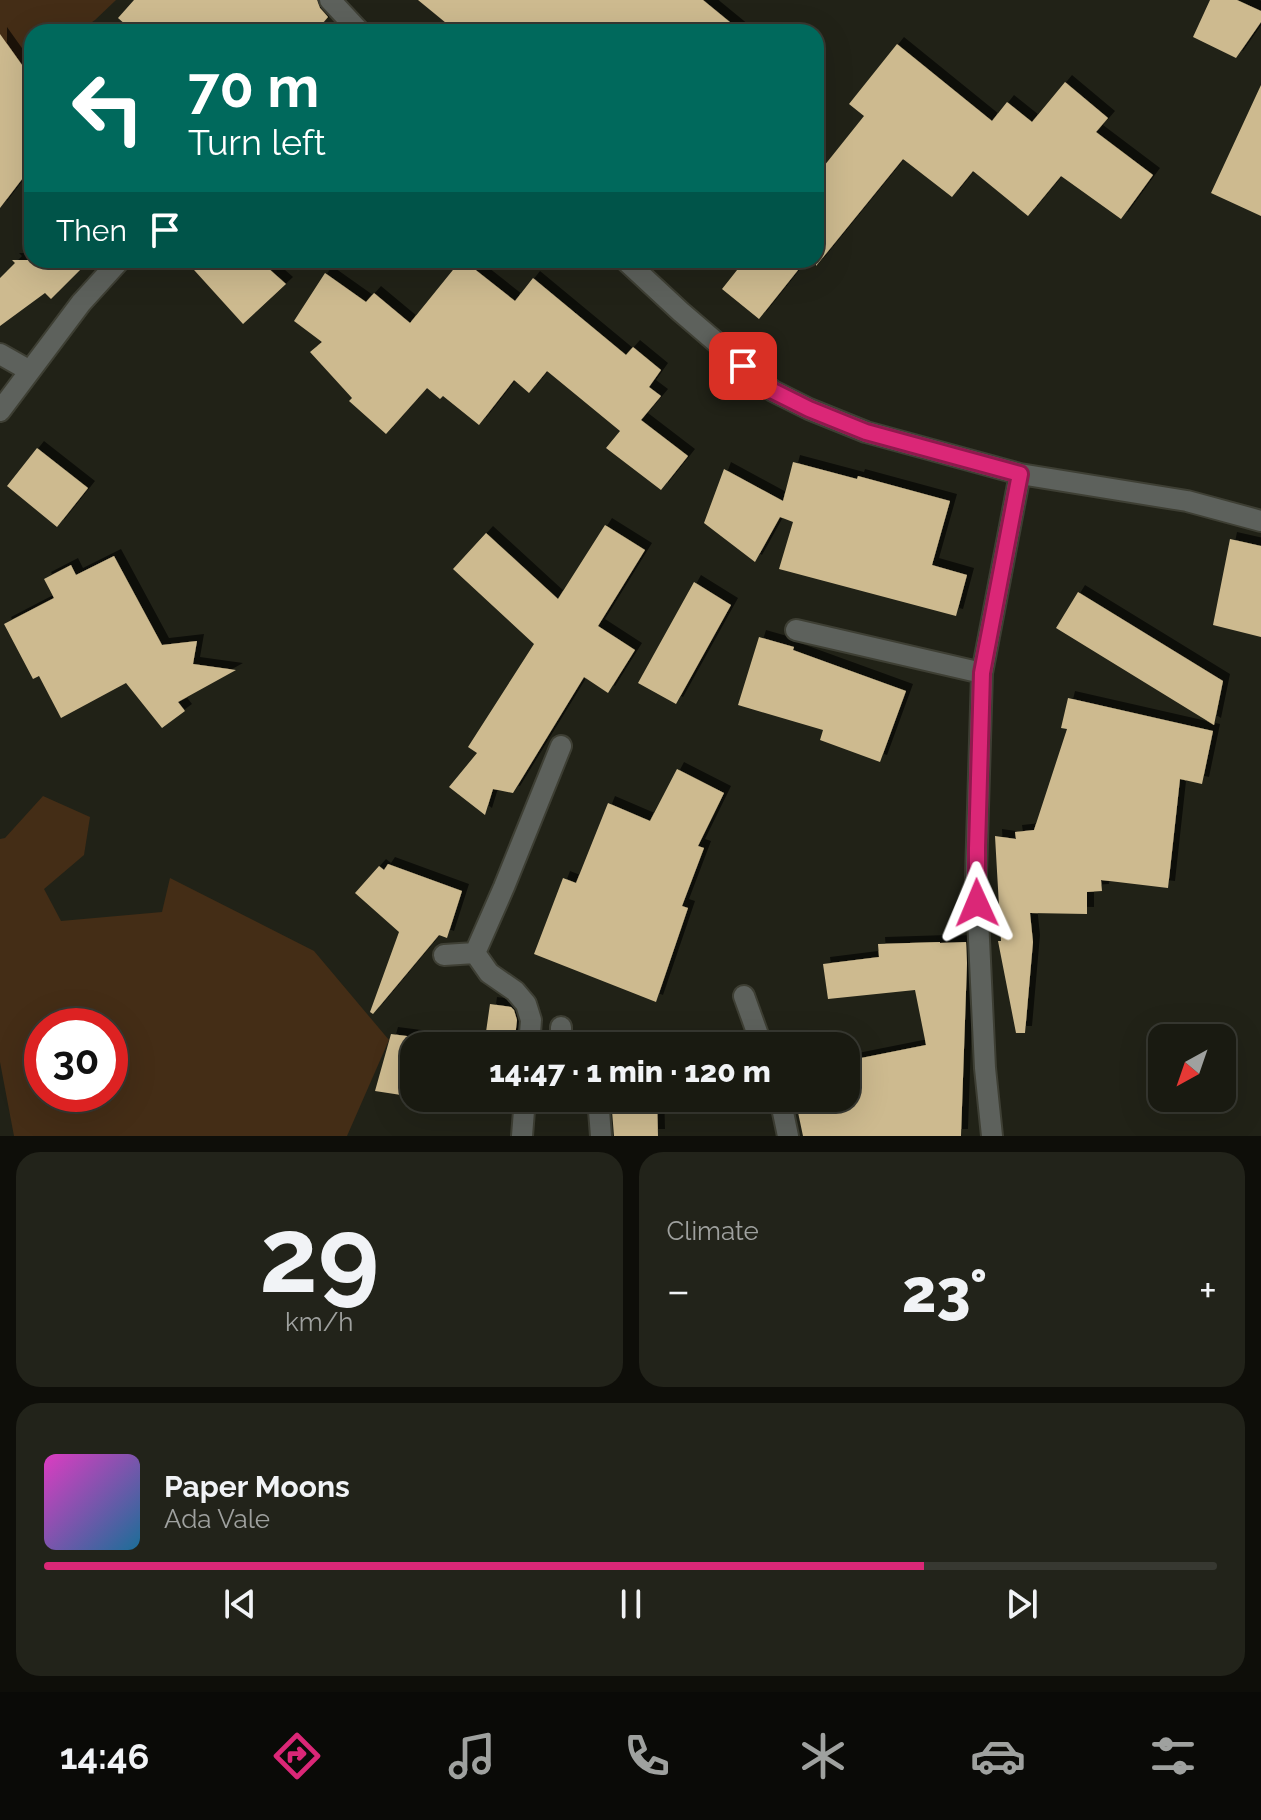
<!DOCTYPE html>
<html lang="en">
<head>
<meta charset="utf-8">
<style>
	:root { --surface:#191a11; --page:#22231a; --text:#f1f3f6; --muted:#9fa19f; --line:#373831; --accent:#db2777 }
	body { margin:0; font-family:Raleway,sans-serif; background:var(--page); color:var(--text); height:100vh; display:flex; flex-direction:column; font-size:30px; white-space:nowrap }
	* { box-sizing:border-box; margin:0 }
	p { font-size:26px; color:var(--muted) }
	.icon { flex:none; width:44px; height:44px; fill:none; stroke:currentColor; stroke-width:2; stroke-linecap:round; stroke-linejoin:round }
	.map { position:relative; height:1136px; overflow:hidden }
	.details { display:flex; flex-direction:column; gap:16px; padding:16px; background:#0e0e09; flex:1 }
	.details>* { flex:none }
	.guide { position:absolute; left:24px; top:24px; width:800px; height:244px; border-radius:24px; box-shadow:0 8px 32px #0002,0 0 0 2px var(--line); background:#00695c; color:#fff; overflow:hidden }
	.needle { width:52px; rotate:220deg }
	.buttons { position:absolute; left:1148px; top:1024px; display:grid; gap:16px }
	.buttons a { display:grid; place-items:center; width:88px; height:88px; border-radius:16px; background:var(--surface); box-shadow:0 8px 32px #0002,0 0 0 2px var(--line); font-size:40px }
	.speed { position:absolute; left:24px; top:1008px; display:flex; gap:16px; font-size:40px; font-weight:700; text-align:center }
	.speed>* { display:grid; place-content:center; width:104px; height:104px; border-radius:50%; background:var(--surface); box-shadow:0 8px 32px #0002,0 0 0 2px var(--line); line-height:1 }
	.speed .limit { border:12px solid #d22; background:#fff; color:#111 }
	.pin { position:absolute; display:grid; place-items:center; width:68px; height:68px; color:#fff; margin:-34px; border-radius:16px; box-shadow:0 4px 12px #0006 }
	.me { position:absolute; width:88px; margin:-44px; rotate:359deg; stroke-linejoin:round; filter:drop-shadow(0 0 6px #0008) }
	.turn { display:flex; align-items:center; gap:28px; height:168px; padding:0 32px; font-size:36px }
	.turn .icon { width:104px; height:104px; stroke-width:2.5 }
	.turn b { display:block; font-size:56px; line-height:68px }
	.then { display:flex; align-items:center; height:76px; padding:0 32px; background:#0003; gap:16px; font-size:30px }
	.big { font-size:60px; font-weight:800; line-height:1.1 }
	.details .tile { flex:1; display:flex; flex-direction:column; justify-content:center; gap:12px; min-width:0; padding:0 28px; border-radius:24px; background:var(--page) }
	.details .dial { align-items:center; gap:0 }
	.dial b { font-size:104px; line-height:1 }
	.song { display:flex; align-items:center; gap:24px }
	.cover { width:96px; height:96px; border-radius:12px; background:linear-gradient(135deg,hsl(310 70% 55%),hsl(200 70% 35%)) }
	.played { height:8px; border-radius:4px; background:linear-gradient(90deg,var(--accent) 75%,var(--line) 75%) }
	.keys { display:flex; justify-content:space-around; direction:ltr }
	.heat { display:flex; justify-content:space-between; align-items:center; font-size:44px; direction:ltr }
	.details .tiles { flex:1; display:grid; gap:16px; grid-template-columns:1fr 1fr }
	.tile:last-child { grid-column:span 2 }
	.trip { position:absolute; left:400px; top:1032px; width:460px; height:80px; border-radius:24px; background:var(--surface); box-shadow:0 8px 32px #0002,0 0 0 2px var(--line); font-weight:800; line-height:80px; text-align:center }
	.dock { display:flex; height:128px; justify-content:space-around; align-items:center; background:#0a0a07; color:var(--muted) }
	.dock .icon { width:56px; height:56px }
	.dock .selected { color:var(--accent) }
	.dock b { font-size:36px; color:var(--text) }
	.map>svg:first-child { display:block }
</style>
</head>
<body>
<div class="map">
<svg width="1261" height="1136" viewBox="0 0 1261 1136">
	<defs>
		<filter id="shadow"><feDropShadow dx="7" dy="-7" stdDeviation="0" flood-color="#0009"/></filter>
	</defs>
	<rect width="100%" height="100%" fill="#212217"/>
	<!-- green -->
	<path fill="#442d16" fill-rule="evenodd" d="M 0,0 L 116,0 L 95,20 L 77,32 L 32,32 L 32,67 L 7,57 L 0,61 Z
		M 43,796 L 90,817 L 84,855 L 44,889 L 61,921 L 162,912 L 170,878 L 314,951 L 389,1040 L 347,1136 L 14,1136 L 0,1062 L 0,839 L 5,838 ZM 42,1026 L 110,1026 L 110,1094 L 42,1094 Z"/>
	<!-- building -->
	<path fill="#cdba8f" filter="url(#shadow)" d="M 134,0 L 317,0 L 320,8 L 328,17 L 315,32 L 134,32 L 118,18 Z
		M 418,0 L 703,0 L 742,32 L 457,32 Z
		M 1210,0 L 1237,0 L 1261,11 L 1261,22 L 1236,58 L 1193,37 Z
		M 0,34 L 32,79 L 32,166 L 0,208 Z
		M 897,44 L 992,121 L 1007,102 L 1032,122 L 1065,82 L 1108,118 L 1096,132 L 1153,175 L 1121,219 L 1061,176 L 1028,216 L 973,171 L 952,197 L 903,159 L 816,266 L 816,176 L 864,116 L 849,104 Z
		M 1261,85 L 1261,216 L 1211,193 Z
		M 12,260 L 90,260 L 51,299 L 45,293 L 0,326 L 0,278 L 15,263 Z
		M 185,260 L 259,260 L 286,284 L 243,324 Z
		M 461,260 L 463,260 L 515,301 L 533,278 L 626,355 L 633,347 L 661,370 L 649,387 L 661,396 L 641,420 L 688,456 L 661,490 L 606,448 L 620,431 L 547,371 L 529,393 L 514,380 L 479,425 L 443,396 L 440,399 L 427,388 L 386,434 L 349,401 L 352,398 L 310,352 L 322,342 L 294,321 L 325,273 L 366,302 L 374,293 L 410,323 Z
		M 745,260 L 806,260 L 759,319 L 722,289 Z
		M 37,448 L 88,488 L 57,527 L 7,486 Z
		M 793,462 L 857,479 L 858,476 L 950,501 L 932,565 L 967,575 L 956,616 L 779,569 L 793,522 L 780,517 L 755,562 L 704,523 L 724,469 L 783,501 Z
		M 605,525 L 645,550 L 598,626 L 635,650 L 608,693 L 584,677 L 513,793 L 493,789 L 485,815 L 449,787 L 477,753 L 468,747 L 534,644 L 453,569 L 486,533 L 558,599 Z
		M 1230,539 L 1261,546 L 1261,637 L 1213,625 Z
		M 114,556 L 162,645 L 197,641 L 193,664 L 236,670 L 178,702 L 185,711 L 162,728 L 126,683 L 61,718 L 39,676 L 33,679 L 4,624 L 54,598 L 44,579 L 71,565 L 76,575 Z
		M 694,582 L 731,605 L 676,704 L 638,683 Z
		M 1078,592 L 1223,681 L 1214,725 L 1056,628 Z
		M 759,637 L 794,647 L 793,650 L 906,691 L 880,762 L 820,740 L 823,730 L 738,705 Z
		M 1068,698 L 1213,731 L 1202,784 L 1180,779 L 1168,888 L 1101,880 L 1102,891 L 1087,892 L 1087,914 L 1030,913 L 1033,942 L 1025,1033 L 1016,1033 L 998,941 L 1001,941 L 995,836 L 1016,839 L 1015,832 L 1034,830 L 1067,729 L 1061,728 Z
		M 677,769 L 724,793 L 698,846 L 704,848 L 682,906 L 688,908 L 656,1002 L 534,954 L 563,878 L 576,883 L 608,803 L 650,821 Z
		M 388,864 L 462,891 L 447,938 L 439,935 L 373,1014 L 370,1012 L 399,932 L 355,893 L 379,866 L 384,870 Z
		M 940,942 L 940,943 L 966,942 L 967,963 L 961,1136 L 803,1136 L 795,1098 L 846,1098 L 846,1061 L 926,1045 L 915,990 L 828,999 L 823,964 L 879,957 L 878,944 Z
		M 490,1004 L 511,1007 L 514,1010 L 517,1020 L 514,1046 L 414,1046 L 414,1097 L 375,1091 L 391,1034 L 484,1046 Z
		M 425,1098 L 508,1098 L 506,1113 L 471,1109 L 472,1104 Z
		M 611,1098 L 657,1098 L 658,1136 L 614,1136 Z"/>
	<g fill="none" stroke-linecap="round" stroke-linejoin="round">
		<defs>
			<path id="minor" d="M 330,0 L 360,32
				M 625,260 L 681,312 L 773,391 L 809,409 L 866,432 L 1020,474 L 1187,501 L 1261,521
				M 0,354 L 30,371
				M 0,411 L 81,303 L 120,260
				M 796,630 L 982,673
				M 475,953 L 504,887 L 561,746
				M 444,955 L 475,953 L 489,973 L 515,991 L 526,1004 L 531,1020 L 529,1046
				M 744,996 L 762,1046
				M 561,1046 L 561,1027
				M 598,1098 L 601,1136
				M 780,1098 L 788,1136
				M 522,1136 L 525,1098
				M 992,1136 L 985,1068 L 976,875 L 982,673 L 1020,474"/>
		</defs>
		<!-- minor casing -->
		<use href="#minor" stroke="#3e3f34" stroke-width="24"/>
		<!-- minor -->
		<use href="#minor" stroke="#5d615c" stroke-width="20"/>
	</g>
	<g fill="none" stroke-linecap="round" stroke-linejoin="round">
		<defs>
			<path id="route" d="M 743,366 L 773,391 L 809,409 L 866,432 L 1020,474 L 982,673 L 977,848 L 977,903"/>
		</defs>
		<!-- route casing -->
		<use href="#route" stroke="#8e194d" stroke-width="20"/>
		<!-- route -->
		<use href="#route" stroke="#db2777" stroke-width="14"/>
	</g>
</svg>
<div class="buttons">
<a><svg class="needle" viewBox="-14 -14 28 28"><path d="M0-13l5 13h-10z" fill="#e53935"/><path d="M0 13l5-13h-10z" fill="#9fa19f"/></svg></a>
</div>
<div class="speed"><div class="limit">30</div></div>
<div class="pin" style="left:743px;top:366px;background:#d93025"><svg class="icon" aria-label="arrive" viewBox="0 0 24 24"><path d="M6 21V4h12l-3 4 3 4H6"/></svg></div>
<svg class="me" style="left:977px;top:903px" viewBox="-20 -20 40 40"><path d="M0-17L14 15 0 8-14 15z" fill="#db2777" stroke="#fff" stroke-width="4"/></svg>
<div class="trip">14:47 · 1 min · 120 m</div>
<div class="guide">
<div class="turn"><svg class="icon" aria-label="left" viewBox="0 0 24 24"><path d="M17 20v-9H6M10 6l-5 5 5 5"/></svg><div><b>70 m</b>Turn left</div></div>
<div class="then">Then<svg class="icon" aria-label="arrive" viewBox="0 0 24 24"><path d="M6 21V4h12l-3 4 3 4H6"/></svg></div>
</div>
</div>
<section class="details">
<div class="tiles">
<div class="tile dial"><b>29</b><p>km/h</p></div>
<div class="tile"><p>Climate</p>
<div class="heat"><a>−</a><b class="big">23°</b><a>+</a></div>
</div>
<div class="tile">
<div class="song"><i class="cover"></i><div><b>Paper Moons</b><p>Ada Vale</p></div></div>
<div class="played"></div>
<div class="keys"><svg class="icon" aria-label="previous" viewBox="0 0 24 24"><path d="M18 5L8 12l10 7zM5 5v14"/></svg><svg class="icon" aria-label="pause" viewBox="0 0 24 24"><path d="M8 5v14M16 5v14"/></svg><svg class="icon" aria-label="next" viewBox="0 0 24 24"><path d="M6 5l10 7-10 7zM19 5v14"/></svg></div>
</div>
</div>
</section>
<nav class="dock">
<b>14:46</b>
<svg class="icon selected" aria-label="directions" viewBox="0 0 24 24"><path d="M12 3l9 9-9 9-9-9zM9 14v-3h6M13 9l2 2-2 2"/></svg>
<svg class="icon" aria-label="music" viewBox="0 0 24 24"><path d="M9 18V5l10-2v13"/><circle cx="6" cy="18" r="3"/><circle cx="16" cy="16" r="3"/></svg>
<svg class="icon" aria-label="phone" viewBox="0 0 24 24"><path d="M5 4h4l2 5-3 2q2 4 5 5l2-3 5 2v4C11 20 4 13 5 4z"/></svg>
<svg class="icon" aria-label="climate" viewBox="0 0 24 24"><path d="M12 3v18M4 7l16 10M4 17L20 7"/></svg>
<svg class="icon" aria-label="car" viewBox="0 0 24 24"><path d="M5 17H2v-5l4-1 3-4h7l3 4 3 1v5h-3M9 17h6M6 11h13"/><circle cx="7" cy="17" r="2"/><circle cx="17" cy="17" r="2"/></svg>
<svg class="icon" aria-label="filters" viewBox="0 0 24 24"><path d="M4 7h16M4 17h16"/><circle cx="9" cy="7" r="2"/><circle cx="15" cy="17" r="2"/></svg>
</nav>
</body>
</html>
